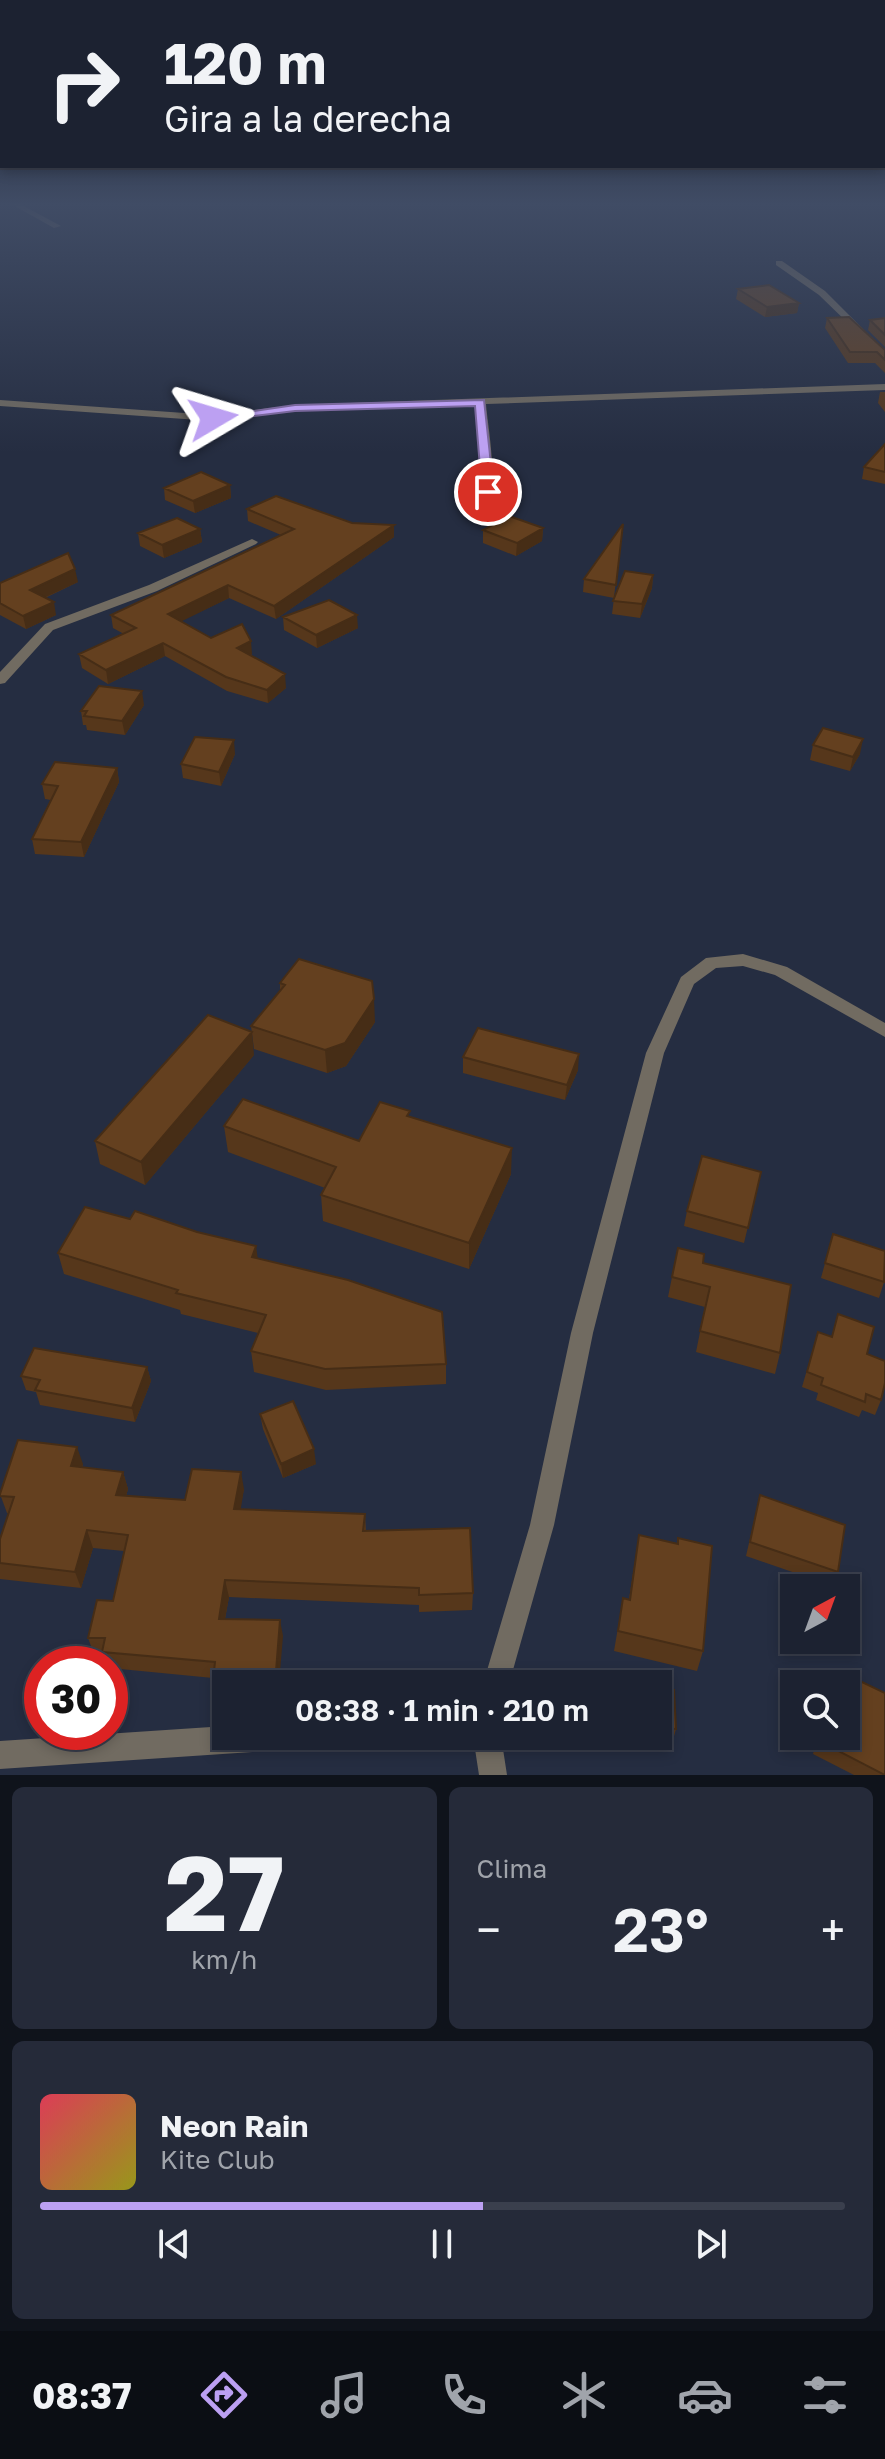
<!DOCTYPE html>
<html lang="es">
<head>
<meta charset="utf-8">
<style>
	:root { --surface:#1c2231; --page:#252a39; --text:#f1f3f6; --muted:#a0a4ab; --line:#3a3f4d; --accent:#bca0f2 }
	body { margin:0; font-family:"Golos Text",sans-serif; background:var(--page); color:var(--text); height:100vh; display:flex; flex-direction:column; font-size:30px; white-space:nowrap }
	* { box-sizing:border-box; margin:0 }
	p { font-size:26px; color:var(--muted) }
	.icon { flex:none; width:44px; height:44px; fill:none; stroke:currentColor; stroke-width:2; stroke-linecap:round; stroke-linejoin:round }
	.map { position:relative; height:1775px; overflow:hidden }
	.details { display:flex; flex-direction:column; gap:12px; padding:12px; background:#0f131b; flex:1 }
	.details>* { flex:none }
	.hud { position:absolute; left:0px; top:0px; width:886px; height:168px; box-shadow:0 4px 12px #0003,0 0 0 2px var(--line); background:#1c2231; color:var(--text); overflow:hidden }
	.needle { width:52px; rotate:41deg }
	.controls { position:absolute; left:780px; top:1574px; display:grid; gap:16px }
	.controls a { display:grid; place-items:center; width:80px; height:80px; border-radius:0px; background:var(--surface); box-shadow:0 4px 12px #0003,0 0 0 2px var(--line); font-size:40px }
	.speed { position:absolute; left:24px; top:1646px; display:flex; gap:16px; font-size:40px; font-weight:700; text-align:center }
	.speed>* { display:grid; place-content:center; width:104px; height:104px; border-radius:50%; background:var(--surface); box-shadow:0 4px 12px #0003,0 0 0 2px var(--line); line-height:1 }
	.speed .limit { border:12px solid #d22; background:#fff; color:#111 }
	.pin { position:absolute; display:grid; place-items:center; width:68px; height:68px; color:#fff; margin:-34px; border:4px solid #fff; border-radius:50%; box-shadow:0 2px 8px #0007 }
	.me { position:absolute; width:88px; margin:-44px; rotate:83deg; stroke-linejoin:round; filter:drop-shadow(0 0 6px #0008) }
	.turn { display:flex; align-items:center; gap:28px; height:168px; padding:0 32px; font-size:36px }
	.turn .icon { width:104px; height:104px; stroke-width:2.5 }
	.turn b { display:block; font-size:56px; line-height:68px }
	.big { font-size:60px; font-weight:600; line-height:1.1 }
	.details .tile { flex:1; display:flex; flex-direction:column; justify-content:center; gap:12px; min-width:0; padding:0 28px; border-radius:12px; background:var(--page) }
	.details .dial { align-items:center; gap:0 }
	.dial b { font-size:104px; line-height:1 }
	.song { display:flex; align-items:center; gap:24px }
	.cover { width:96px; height:96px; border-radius:12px; background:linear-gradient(135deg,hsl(350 70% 55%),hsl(60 70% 35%)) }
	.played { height:8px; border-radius:4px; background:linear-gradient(90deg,var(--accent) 55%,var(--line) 55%) }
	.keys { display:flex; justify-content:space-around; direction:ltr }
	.heat { display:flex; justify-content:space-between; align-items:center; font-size:44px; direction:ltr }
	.details .tiles { flex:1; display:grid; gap:12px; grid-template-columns:1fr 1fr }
	.tile:last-child { grid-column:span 2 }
	.trip { position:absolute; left:212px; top:1670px; width:460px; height:80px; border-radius:0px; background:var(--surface); box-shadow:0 4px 12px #0003,0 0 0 2px var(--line); font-weight:600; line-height:80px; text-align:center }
	.tab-bar { display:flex; height:128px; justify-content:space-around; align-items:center; background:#0b0e14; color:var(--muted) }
	.tab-bar .icon { width:56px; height:56px }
	.tab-bar .on { color:var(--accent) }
	.tab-bar b { font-size:36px; color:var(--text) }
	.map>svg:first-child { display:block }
</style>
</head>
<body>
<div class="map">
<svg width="885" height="1775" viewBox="0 0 885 1775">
	<rect width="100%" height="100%" fill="#252d41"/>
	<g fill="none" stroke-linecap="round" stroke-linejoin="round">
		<!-- minor -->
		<path fill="#716b61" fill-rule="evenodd" d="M 11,204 L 20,204 L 61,226 L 54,228 Z
			M 776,261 L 782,261 L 825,291 L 885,351 L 885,359 L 819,295 L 776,265 Z
			M 885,384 L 885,390 L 486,404 C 488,430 503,504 479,518 L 473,515 L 483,492 L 476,404 L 295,411 L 213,421 L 0,406 L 0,400 L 213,415 L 295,405 Z
			M 252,539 L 258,542 L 256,544 L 157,591 L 53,630 L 5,683 L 0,684 L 0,672 L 45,624 L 149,585 Z
			M 743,954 L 787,967 L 885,1023 L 885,1037 L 775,975 L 743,966 L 716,968 L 694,984 L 664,1053 L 593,1333 L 554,1525 L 509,1684 L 483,1684 L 530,1525 L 571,1333 L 646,1053 L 681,977 L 706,958 Z
			M 226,1726 L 226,1736 L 298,1736 L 294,1746 L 284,1750 L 0,1769 L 0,1741 Z
			M 473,1736 L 501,1736 L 507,1775 L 479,1775 Z"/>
	</g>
	<!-- wall -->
	<path fill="#56371b" d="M 738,289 L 799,303 L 797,313 L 765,317 L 736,299 Z
		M 827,318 L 885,350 L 885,373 L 875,363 L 848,363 L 825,328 Z
		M 885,318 L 885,347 L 868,330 L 870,320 Z
		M 880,392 L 885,392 L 885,412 L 878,403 Z
		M 885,444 L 885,484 L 862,479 L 864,467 Z
		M 230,485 L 231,498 L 195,513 L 165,500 L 164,488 Z
		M 247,509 L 352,523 L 394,525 L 394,537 L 276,619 L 229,598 L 181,621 L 211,638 L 252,654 L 251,655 L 286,688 L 268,703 L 227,691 L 165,656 L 108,684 L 82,668 L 79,654 L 124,634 L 113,628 L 111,615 L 281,535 L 248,521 Z
		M 623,524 L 614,597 L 653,575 L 652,588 L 640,618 L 612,614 L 614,598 L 583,592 L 584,579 Z
		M 543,528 L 542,541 L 516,556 L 483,543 L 483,530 Z
		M 200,529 L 202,542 L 164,558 L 140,546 L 138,533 Z
		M 78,582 L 45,598 L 56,615 L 26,629 L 0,615 L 0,583 Z
		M 283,617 L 358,628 L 317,648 L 284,630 Z
		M 144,705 L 125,735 L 87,730 L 86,725 L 83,725 L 81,711 Z
		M 813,745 L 860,754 L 850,771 L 810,760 Z
		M 235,754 L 221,786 L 183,778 L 181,764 Z
		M 117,768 L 119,782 L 84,857 L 35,854 L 32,839 L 51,800 L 45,799 L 42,784 Z
		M 280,983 L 375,1022 L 346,1066 L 327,1073 L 254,1049 L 251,1026 L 280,991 Z
		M 254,1055 L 145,1185 L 100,1164 L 95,1141 Z
		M 463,1057 L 578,1070 L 565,1100 L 463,1073 Z
		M 410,1117 L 511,1174 L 469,1269 L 323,1221 L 321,1195 L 325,1188 L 228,1152 L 224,1126 L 359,1141 Z
		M 761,1172 L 744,1243 L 684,1226 L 687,1211 Z
		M 833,1234 L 885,1279 L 879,1298 L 821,1278 Z
		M 58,1253 L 258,1258 L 446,1364 L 446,1384 L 326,1390 L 254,1372 L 251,1351 L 258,1333 L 181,1314 L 180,1310 L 64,1274 Z
		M 703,1263 L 780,1353 L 775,1374 L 696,1352 L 705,1307 L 668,1297 L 672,1277 Z
		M 818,1332 L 867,1354 L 881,1400 L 875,1415 L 862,1410 L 859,1417 L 816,1400 L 818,1393 L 802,1387 Z
		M 147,1367 L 151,1381 L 135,1422 L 40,1405 L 36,1392 L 26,1390 L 21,1376 Z
		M 260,1414 L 316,1464 L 283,1478 L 263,1429 Z
		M 83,1464 L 82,1468 L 123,1472 L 128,1489 L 126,1496 L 185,1500 L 244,1489 L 240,1509 L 365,1514 L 366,1531 L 473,1593 L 472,1610 L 419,1612 L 419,1605 L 229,1597 L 225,1619 L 283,1636 L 226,1684 L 226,1705 L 216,1705 L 212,1689 L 213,1678 L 110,1668 L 110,1664 L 106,1664 L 103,1654 L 94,1654 L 88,1638 L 113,1601 L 124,1551 L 93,1548 L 81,1588 L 0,1579 L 0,1539 L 9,1513 L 7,1513 L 0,1494 Z
		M 760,1495 L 838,1572 L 833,1586 L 746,1556 Z
		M 639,1535 L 677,1544 L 678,1538 L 703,1651 L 697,1671 L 614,1651 L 623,1598 L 629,1599 Z
		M 839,1671 L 885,1693 L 885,1775 L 854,1775 L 813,1754 L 818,1736 L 846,1736 L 846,1684 L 833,1684 Z
		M 658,1688 L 676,1729 L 673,1740 L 619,1736 L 658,1736 Z"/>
	<!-- shaded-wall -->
	<path fill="#462d16" d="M 799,303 L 797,313 L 765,317 L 767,307 Z
		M 230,485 L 231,498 L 195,513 L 193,501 Z
		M 394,525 L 394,537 L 276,619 L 274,606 Z
		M 543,528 L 542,541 L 516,556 L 517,543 Z
		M 200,529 L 202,542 L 164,558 L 162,545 Z
		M 75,569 L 78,582 L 33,603 L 30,590 Z
		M 653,575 L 652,588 L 640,618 L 642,604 Z
		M 228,585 L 229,598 L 170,627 L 168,614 Z
		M 54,602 L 56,615 L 26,629 L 23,616 Z
		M 357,615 L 358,628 L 317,648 L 316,635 Z
		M 251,641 L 252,654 L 238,661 L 237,648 Z
		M 163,643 L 165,656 L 108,684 L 106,670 Z
		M 285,674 L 286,688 L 268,703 L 267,690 Z
		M 142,691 L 144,705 L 125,735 L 122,721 Z
		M 863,739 L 860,754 L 850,771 L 853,757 Z
		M 234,740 L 235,754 L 221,786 L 219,772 Z
		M 117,768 L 119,782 L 84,857 L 81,842 Z
		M 374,999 L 375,1022 L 346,1066 L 327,1073 L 325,1050 Z
		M 252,1032 L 254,1055 L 145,1185 L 141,1162 Z
		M 579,1054 L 578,1070 L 565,1100 L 567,1085 Z
		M 512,1148 L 511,1174 L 469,1269 L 469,1243 Z
		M 256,1246 L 259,1267 L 252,1257 Z
		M 147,1367 L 151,1381 L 135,1422 L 132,1408 Z
		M 77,1447 L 83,1464 L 77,1484 L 71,1466 Z
		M 314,1449 L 316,1464 L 283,1478 L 281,1464 Z
		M 123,1472 L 128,1489 L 121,1513 L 116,1495 Z
		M 241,1472 L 244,1489 L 238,1526 L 234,1509 Z
		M 87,1530 L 93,1548 L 81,1588 L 75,1572 Z
		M 225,1580 L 229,1597 L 222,1635 L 219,1619 Z
		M 280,1620 L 283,1636 L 279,1684 L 275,1684 Z"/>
	<!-- building -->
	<path fill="#64401f" stroke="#462d16" stroke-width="2" d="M 769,285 L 799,303 L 767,307 L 738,289 Z
		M 849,317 L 885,350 L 885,360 L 877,352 L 850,352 L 827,318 Z
		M 885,318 L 885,335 L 870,320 Z
		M 885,444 L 885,472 L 864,467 Z
		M 201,472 L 230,485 L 193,501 L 164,488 Z
		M 276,496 L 352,523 L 394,525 L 274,606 L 228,585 L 168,614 L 211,638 L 242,624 L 251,641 L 237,648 L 285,674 L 267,690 L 226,677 L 163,643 L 106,670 L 79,654 L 136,628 L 111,615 L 294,529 L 247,509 Z
		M 509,516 L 543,528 L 517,543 L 483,530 Z
		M 177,518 L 200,529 L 162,545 L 138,533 Z
		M 623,524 L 616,585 L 584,579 Z
		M 68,553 L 75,569 L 30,590 L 54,602 L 23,616 L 0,603 L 0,583 Z
		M 625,571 L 653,575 L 642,604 L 613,601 Z
		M 329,600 L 357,615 L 316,635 L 283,617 Z
		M 99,686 L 142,691 L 122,721 L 84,716 L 87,711 L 81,711 Z
		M 823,728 L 863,739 L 853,757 L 813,745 Z
		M 195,737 L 234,740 L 219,772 L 181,764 Z
		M 55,762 L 117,768 L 81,842 L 32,839 L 58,786 L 42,784 Z
		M 299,959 L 372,981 L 374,999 L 345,1043 L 325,1050 L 251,1026 L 285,985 L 280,983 Z
		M 208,1015 L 252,1032 L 141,1162 L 95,1141 Z
		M 478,1028 L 579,1054 L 567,1085 L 463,1057 Z
		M 243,1099 L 359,1141 L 380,1102 L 410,1111 L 407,1116 L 512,1148 L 469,1243 L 321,1195 L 336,1167 L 224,1126 Z
		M 702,1156 L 761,1172 L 748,1228 L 687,1211 Z
		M 85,1207 L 130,1219 L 135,1211 L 197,1232 L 256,1246 L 252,1257 L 348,1280 L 442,1312 L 446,1364 L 325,1369 L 251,1351 L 266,1315 L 176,1293 L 178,1290 L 58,1253 Z
		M 833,1234 L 885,1251 L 884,1282 L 825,1263 Z
		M 678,1248 L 704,1254 L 703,1263 L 791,1285 L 780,1353 L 700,1331 L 710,1287 L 672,1277 Z
		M 838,1314 L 874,1327 L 867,1354 L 885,1361 L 885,1383 L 881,1400 L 866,1394 L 865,1402 L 821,1385 L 823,1378 L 807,1372 L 818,1332 L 832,1337 Z
		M 34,1348 L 147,1367 L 132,1408 L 35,1390 L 40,1380 L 21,1376 Z
		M 293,1401 L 314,1449 L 281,1464 L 260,1414 Z
		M 18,1440 L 77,1447 L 71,1466 L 123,1472 L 116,1495 L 185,1500 L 192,1469 L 241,1472 L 234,1509 L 365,1514 L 363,1531 L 470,1528 L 473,1593 L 419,1595 L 419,1588 L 225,1580 L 219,1619 L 280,1620 L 275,1684 L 226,1684 L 226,1689 L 212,1689 L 215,1662 L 102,1652 L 105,1638 L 88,1638 L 97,1600 L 113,1601 L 128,1535 L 87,1530 L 75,1572 L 0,1563 L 0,1539 L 14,1497 L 0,1496 L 0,1494 Z
		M 760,1495 L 845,1525 L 838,1572 L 750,1542 Z
		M 639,1535 L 678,1544 L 678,1538 L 712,1546 L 703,1651 L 618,1631 L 623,1598 L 630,1600 Z
		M 839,1671 L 885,1693 L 885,1775 L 819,1741 L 820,1736 L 846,1736 L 846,1684 L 835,1684 Z
		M 658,1688 L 674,1690 L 676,1729 L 658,1727 Z"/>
	<!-- sky -->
	<linearGradient id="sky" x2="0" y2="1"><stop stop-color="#141924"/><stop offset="0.45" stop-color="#404c65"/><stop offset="1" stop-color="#404c65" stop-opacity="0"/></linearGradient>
	<rect width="885" height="453" fill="url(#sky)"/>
	<!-- route -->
	<path fill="#bca0f2" stroke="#7a689d" stroke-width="2" d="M 484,400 L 494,492 L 488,495 L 482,492 L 475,406 L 295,411 L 213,421 L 207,418 L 295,405 Z"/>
</svg>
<div class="controls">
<a><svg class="needle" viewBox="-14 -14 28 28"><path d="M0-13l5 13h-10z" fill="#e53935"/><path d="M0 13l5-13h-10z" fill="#a0a4ab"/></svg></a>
<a><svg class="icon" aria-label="search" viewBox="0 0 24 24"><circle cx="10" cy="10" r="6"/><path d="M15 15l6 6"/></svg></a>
</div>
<div class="speed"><div class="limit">30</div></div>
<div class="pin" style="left:488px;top:492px;background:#d93025"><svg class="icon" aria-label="arrive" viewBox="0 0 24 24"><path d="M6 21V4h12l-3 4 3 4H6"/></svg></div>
<svg class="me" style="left:213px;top:418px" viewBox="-20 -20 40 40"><path d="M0-17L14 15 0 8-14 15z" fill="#bca0f2" stroke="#fff" stroke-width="4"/></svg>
<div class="trip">08:38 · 1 min · 210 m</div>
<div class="hud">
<div class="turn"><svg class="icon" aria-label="right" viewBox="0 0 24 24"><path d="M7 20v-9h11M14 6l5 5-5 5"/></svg><div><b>120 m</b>Gira a la derecha</div></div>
</div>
</div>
<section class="details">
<div class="tiles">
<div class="tile dial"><b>27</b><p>km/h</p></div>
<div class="tile"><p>Clima</p>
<div class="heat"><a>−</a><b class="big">23°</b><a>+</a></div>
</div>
<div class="tile">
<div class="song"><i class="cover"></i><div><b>Neon Rain</b><p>Kite Club</p></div></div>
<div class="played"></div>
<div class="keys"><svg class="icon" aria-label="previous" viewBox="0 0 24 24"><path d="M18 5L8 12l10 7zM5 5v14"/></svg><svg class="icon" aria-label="pause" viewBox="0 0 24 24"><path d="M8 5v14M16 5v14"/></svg><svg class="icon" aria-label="next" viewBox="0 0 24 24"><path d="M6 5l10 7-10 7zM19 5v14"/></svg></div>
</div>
</div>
</section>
<nav class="tab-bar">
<b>08:37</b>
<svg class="icon on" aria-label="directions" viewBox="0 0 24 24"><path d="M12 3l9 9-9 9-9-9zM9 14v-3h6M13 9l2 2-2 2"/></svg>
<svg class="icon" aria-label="music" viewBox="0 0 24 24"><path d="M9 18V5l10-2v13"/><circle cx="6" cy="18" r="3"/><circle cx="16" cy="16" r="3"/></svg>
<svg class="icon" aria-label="phone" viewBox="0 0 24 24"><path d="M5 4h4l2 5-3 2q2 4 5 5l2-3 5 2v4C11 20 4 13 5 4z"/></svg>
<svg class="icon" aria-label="climate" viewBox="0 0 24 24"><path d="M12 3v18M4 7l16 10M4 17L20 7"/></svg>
<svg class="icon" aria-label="car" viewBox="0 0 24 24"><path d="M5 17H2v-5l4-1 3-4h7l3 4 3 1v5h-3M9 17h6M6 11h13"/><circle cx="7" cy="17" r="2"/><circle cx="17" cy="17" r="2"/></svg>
<svg class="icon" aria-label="filters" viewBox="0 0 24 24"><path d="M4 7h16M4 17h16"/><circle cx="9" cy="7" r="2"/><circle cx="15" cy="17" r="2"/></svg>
</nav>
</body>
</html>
